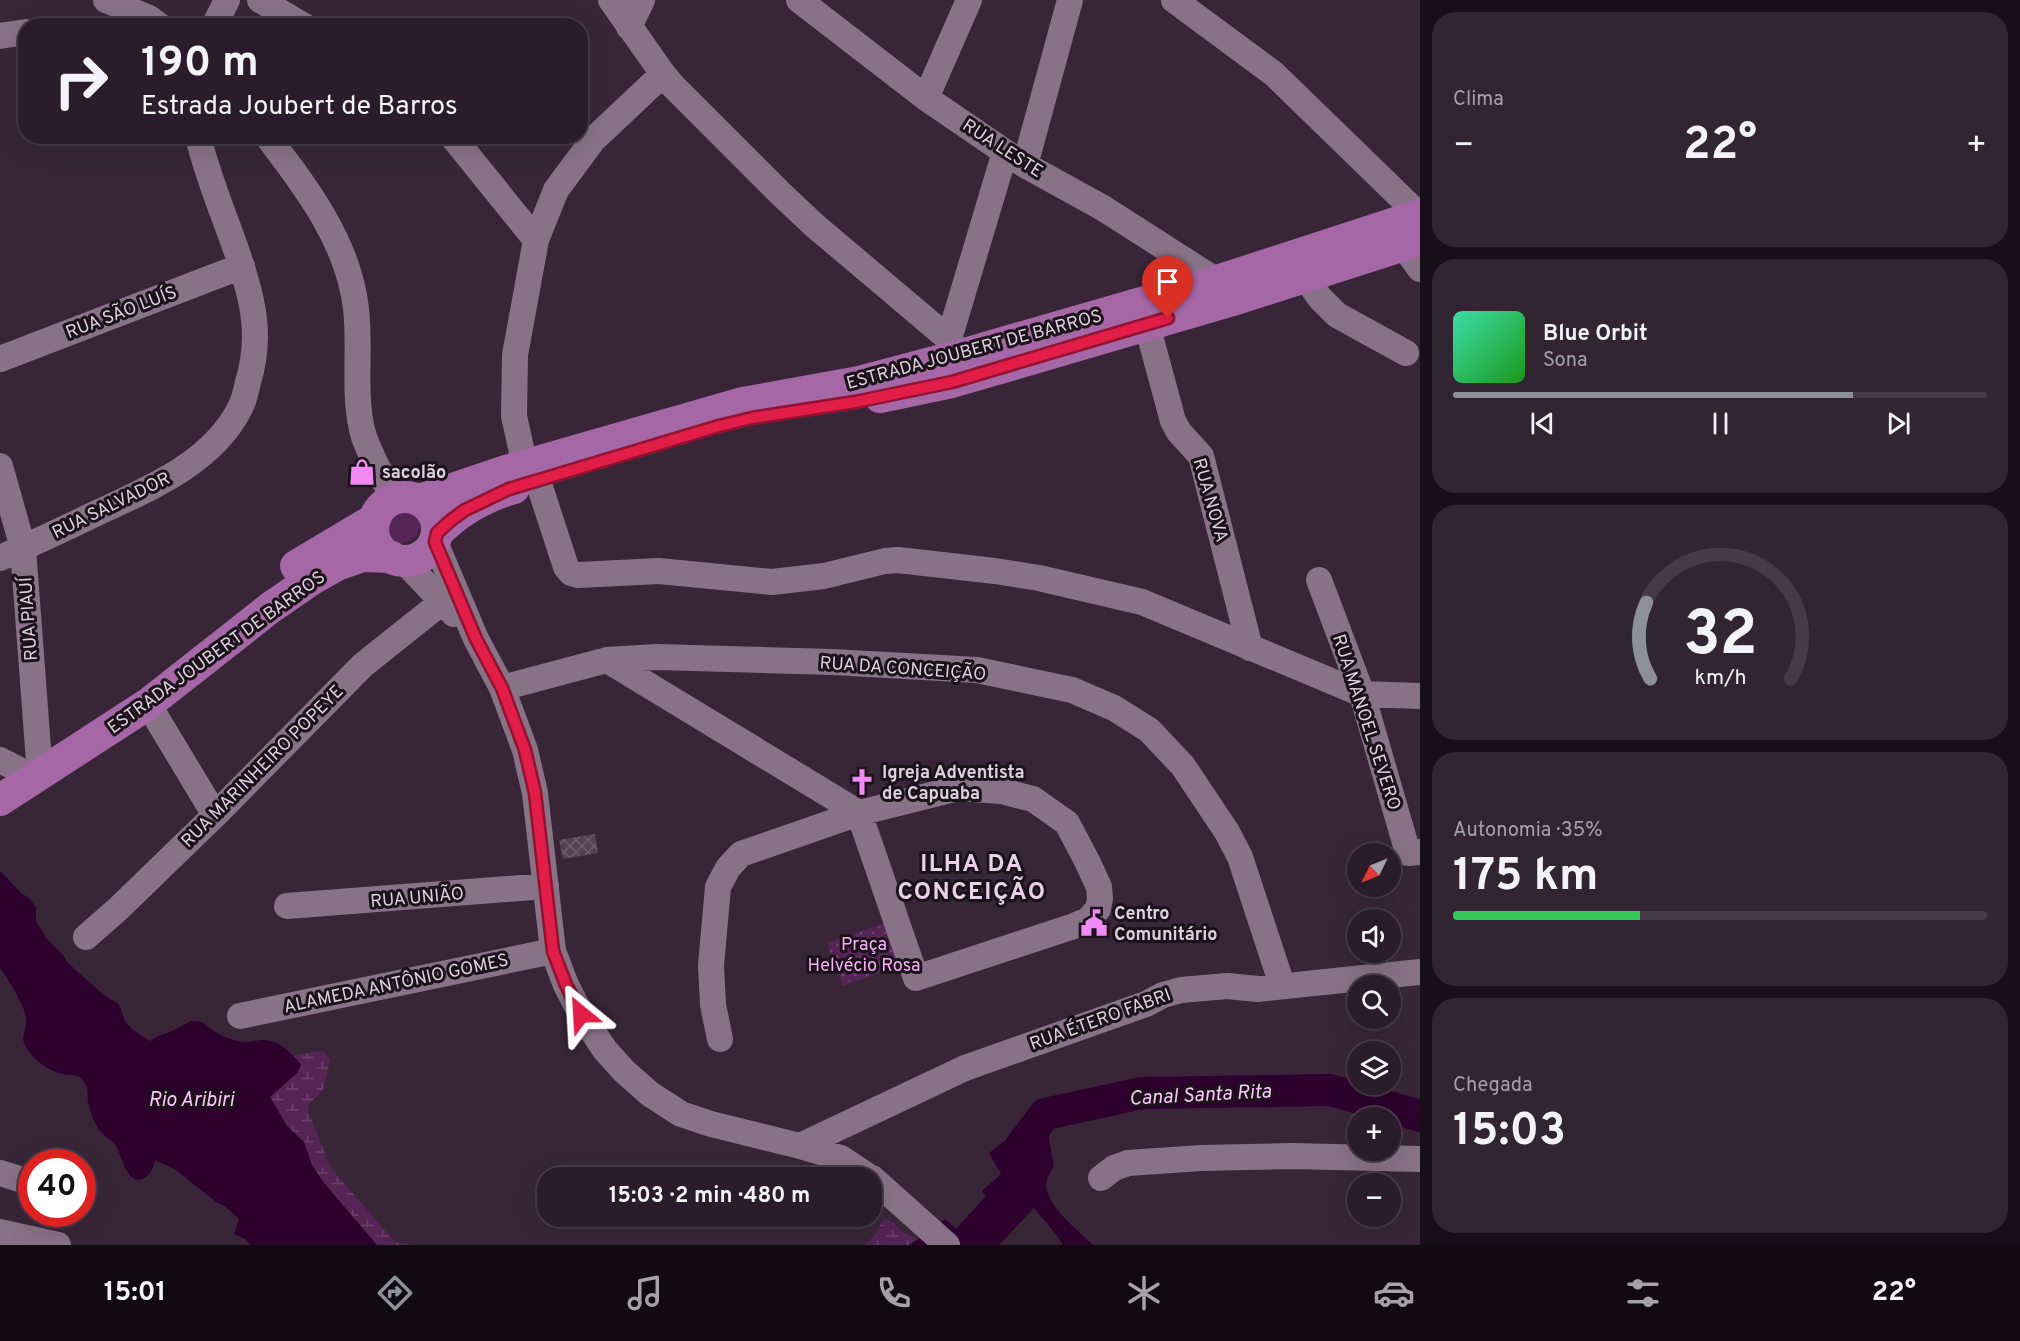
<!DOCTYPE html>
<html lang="pt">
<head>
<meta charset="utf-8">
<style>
	:root { --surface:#2a1c2a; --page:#322532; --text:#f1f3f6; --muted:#a5a1a8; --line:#463a47; --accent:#8c9099 }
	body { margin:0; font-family:Overpass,sans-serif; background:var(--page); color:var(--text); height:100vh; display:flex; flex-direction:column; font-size:22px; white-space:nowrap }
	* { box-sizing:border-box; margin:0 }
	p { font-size:20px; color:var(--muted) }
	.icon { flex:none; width:33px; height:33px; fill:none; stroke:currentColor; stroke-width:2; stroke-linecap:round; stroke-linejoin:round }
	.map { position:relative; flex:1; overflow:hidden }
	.side { display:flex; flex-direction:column; gap:12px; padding:12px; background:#170f17; width:600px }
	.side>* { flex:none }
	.guide { position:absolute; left:18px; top:18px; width:570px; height:126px; border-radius:24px; box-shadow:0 6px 24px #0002,0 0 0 2px var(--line); background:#2a1c2a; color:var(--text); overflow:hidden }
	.needle { width:39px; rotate:227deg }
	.tools { position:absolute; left:1347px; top:843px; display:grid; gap:12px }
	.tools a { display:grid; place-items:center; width:54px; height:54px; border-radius:50%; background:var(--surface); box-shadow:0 6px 24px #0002,0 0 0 2px var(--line); font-size:30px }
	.speed { position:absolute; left:18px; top:1149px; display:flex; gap:12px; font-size:30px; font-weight:700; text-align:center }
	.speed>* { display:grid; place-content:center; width:78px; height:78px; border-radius:50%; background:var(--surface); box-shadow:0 6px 24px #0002,0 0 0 2px var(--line); line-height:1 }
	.speed .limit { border:9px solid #d22; background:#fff; color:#111 }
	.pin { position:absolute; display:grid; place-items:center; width:51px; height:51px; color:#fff; margin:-62px -26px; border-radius:50% 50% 50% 0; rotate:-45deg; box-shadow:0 0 6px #0007 }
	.pin .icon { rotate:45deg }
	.me { position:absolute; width:66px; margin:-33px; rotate:333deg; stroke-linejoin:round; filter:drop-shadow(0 0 4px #0008) }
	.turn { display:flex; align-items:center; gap:21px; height:126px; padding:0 24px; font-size:27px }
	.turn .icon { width:78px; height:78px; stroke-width:2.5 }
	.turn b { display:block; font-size:42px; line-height:51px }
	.big { font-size:45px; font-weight:700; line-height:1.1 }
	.side .tile { flex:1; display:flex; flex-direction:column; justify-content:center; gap:9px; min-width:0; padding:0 21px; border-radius:24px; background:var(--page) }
	.side .dial { align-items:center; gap:0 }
	.dial svg { height:156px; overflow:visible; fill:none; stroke:var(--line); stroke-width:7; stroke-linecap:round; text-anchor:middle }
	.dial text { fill:var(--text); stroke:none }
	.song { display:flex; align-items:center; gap:18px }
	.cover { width:72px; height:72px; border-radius:9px; background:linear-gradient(135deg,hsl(160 70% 55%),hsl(120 70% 35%)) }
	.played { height:6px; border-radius:3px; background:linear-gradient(90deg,var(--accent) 75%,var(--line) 75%) }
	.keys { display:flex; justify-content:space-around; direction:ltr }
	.heat { display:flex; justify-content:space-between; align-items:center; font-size:33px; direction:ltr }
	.charge { height:9px; border-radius:4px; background:linear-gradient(90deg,#34c759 35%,var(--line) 0) }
	.trip { position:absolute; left:537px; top:1167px; width:345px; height:60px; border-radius:24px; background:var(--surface); box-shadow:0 6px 24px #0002,0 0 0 2px var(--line); font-weight:700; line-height:60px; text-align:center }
	.tab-bar { display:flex; height:96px; justify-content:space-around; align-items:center; background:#110b11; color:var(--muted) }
	.tab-bar .icon { width:42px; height:42px }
	.tab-bar .current { color:var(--accent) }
	.tab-bar b { font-size:27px; color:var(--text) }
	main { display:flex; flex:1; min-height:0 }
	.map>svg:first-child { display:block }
</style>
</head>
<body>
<main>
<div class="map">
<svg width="1420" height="1245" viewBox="0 0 1420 1245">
	<defs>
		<pattern id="wetland-marsh" width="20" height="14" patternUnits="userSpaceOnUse" patternTransform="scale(1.5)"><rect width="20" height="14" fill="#552556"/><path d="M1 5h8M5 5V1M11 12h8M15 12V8" fill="none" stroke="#6d446e"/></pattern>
		<pattern id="park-dots" width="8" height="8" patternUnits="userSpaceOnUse" patternTransform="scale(1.5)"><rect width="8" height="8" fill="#552556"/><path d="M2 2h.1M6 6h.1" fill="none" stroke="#6d446e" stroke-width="1.8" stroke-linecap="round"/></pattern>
		<pattern id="building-cross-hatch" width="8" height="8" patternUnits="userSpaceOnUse" patternTransform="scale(1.5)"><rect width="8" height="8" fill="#564155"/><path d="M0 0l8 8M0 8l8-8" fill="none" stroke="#6e5b6d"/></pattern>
	</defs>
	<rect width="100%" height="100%" fill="#382638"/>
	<!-- green -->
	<path fill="#552556" d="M 407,505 C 410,508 415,511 417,515 C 430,537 394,558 379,530 C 383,506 383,506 407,505 Z"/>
	<!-- wetland -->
	<path fill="url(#wetland-marsh)" d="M 318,1051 L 325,1052 L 330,1060 L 323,1090 L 309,1104 L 308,1111 L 331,1168 L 395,1242 L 413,1245 L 377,1245 L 324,1183 L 312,1165 L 304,1142 L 287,1126 L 270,1097 L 301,1065 L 294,1056 Z
		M 886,1219 L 894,1223 L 902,1232 L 916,1239 L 909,1245 L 865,1245 L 876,1234 L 881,1222 Z"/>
	<!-- park -->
	<path fill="url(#park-dots)" d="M 885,923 L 900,965 L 843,986 L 827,943 Z"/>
	<!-- water -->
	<path fill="#2d002e" d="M 0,871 L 22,894 L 28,897 L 36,907 L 36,921 L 46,938 L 62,954 L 68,963 L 105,996 L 119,1004 L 125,1021 L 133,1030 L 150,1041 C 163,1032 178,1031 190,1021 L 202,1022 C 213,1032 229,1041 244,1042 C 250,1042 257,1040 263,1040 C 280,1041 291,1052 301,1065 L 297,1073 L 270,1097 L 287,1126 L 304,1142 L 312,1165 L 324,1183 L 377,1245 L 250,1245 L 245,1239 L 234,1234 L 239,1219 L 225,1206 L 216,1202 L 176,1170 L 155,1160 C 154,1167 150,1176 143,1179 C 125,1185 122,1152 114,1143 C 110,1139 104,1136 100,1131 C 95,1125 91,1114 89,1106 C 86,1097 90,1088 83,1081 C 77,1073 71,1076 62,1074 C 48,1071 30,1057 24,1043 C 21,1036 28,1025 26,1016 C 23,1003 8,979 0,968 Z
		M 1045,1110 L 1049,1125 L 1049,1140 L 1054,1166 C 1050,1172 1047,1177 1046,1184 C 1046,1206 1078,1230 1093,1245 L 1063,1245 C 1055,1231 1043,1220 1034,1208 L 999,1245 L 909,1245 L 930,1232 L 945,1219 L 956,1229 L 986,1196 L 982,1191 L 1001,1174 L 989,1153 Z"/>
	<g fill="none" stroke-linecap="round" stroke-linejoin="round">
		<!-- river -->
		<path stroke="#2d002e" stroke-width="32" d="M 1020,1147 L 1045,1114 L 1142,1093 L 1330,1090 L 1420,1116"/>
	</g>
	<!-- building -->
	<path fill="url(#building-cross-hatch)" d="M 595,834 L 598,853 L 563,859 L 559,840 Z"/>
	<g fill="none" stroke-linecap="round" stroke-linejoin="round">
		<!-- minor -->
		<path stroke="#887288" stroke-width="26" d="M 106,0 L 149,18 L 160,26
			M 260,0 L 304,26
			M 611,0 L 663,74 L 672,85 L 780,193 L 814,225 L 949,339 L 961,355
			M 799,0 L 926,98 L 1005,152 L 1025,165 L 1103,208 L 1217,281
			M 1174,0 L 1274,74 L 1419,215
			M 214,26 L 227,0
			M 629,27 L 642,0
			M 0,36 L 26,32
			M 926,98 L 969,0
			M 267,136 C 306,187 349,243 356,309 C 361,349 352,398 364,437 C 372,459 383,479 394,499
			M 452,136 L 536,240
			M 1025,165 L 1070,0
			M 1403,245 L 1420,269
			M 1305,277 L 1320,298 L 1337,315 L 1406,353
			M 1147,325 L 1173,421 L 1179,432 L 1201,456 L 1250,648
			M 949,339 L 1005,152
			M 0,359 L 242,266
			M 0,466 L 23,548 L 40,775
			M 525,466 L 514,416 L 515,355 L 536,240 L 556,190 L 593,140 L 663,74
			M 538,481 L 566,567 L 571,573 L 578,575 L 659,571 L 772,582 L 824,576 L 885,561 L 898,560 L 995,571 L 1039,578 L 1142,602 L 1362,694 L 1420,696
			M 435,542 L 476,639 L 502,688 L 525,750 L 535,793 L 553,951 L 566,985 L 581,1014 L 605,1050 L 624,1071 L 650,1094 L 681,1114 L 711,1124 L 800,1146 L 841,1158 L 871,1178
			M 0,558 C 34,543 66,528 99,512 C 151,488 213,462 240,408 C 244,401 246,391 248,382 C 256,356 257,328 251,301 C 239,245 211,193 198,136
			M 404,561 L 454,614
			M 1319,580 L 1362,694 L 1408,853 L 1420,852
			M 607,660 L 859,813 L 916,978 L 1074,926 L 1088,920 L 1098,909 L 1100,898 L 1099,887 L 1087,861 L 1067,823 L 1033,799 L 1001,791 L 959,788 L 859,813 L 741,854 L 728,868 L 718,887 L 711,965 L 713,1005 L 720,1039
			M 502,688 L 607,660 L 657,657 L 833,662 L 977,670 L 1072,690 L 1114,708 L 1149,730 L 1183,766 L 1227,832 L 1240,857 L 1282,985
			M 148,704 L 215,815
			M 0,760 L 35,778
			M 287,906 L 546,886
			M 86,937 L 118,909 L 215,815 L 363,665 L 442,602
			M 240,1016 L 553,951
			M 800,1146 L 965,1068 L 1146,1004 L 1163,995 L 1181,990 L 1227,986 L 1258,989 L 1420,972
			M 0,1173 L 32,1183
			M 872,1178 L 947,1245
			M 1101,1178 L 1114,1168 L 1128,1163 L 1201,1158 L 1292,1156 L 1420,1159
			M 0,1232 L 58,1245"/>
		<!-- major -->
		<path stroke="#a567a5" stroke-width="32" d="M 880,397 L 952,382 L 1233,300 L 1420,240
			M373 529a32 32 0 1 1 64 0a32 32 0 1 1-64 0Z
			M 420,500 L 506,471 L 743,403 L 859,382 L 961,355 L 1217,281 L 1420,215
			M 437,533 C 458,512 486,496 514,488
			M 296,566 L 375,519
			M 0,800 L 148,704 L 270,608 L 312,579 L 337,565 L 363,556 L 392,557"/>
	</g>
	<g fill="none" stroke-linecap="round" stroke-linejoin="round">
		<defs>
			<path id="route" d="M 581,1014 L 566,985 L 553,951 L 535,793 L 525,750 L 502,688 L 476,639 L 435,542 L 437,533 L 450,521 L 465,510 L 509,489 L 719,426 L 752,418 L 855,402 L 952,382 L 1168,318"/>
		</defs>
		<!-- route casing -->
		<use href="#route" stroke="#92132f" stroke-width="15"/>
		<!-- route -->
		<use href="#route" stroke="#e11d48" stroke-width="10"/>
	</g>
	<!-- icons -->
	<defs>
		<symbol id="shop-bare" viewBox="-9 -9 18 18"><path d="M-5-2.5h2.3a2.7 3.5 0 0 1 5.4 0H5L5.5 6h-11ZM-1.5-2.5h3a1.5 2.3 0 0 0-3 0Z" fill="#f28af3" stroke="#1b121a" stroke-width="2.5" paint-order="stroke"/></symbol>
		<symbol id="church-bare" viewBox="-9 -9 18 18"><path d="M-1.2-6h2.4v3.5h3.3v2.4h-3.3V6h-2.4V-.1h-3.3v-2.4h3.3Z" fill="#f28af3" stroke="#1b121a" stroke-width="2.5" paint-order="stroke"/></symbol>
		<symbol id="civic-bare" viewBox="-9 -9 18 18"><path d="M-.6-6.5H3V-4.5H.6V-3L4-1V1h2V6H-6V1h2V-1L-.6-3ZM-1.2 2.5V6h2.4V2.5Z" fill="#f28af3" stroke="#1b121a" stroke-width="2.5" paint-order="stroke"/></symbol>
	</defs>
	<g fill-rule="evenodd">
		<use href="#shop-bare" x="343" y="453" width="38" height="38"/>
		<use href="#church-bare" x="843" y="763" width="38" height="38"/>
		<use href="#civic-bare" x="1075" y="904" width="38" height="38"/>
	</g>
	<g text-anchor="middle" stroke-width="6" stroke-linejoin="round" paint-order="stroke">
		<!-- street labels -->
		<g font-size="18" fill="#ddd1dd" stroke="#1b121a">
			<text transform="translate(1003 148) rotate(33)" y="6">RUA LESTE</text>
			<text transform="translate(121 312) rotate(-21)" y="6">RUA SÃO LUÍS</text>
			<text transform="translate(974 349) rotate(-15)" y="6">ESTRADA JOUBERT DE BARROS</text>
			<text transform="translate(1211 500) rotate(74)" y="6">RUA NOVA</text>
			<text transform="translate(111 505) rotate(-26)" y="6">RUA SALVADOR</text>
			<text transform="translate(28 619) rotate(-94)" y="6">RUA PIAUÍ</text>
			<text transform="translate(216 652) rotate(-36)" y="6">ESTRADA JOUBERT DE BARROS</text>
			<text transform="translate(903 668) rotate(4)" y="6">RUA DA CONCEIÇÃO</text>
			<text transform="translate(1367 722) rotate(72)" y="6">RUA MANOEL SEVERO</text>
			<text transform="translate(262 766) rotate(-45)" y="6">RUA MARINHEIRO POPEYE</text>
			<text transform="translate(417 897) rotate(-5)" y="6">RUA UNIÃO</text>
			<text transform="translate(396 983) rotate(-12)" y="6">ALAMEDA ANTÔNIO GOMES</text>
			<text transform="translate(1100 1019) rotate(-20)" y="6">RUA ÉTERO FABRI</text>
		</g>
		<!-- poi labels -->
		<g font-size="18" font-weight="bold" fill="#ddd1dd" stroke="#1b121a" text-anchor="start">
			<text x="382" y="478">sacolão</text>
			<text x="882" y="778">Igreja Adventista<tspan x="882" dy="21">de Capuaba</tspan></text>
			<text x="1114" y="919">Centro<tspan x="1114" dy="21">Comunitário</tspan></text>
		</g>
		<!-- park labels -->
		<g font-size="18" fill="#f7b1f6" stroke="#1b121a">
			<text x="864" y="950">Praça<tspan x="864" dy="21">Helvécio Rosa</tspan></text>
		</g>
		<!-- water labels -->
		<g font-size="20" font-style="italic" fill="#fbc6fa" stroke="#1b121a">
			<text transform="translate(1200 1094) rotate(-3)" y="7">Canal Santa Rita</text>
			<text x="191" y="1106">Rio Aribiri</text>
		</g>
		<!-- district labels -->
		<g font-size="24" font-weight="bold" letter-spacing="1.5" fill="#ead1e9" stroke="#1b121a">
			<text x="972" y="871">ILHA DA<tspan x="972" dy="28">CONCEIÇÃO</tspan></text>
		</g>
	</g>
</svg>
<div class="tools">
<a><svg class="needle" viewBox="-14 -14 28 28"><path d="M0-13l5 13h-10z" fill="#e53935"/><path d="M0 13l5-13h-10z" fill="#a5a1a8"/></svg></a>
<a><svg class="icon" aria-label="sound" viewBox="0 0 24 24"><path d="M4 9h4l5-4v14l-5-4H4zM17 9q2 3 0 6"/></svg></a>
<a><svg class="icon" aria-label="search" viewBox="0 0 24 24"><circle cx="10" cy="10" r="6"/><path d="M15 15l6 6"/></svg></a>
<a><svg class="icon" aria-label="layers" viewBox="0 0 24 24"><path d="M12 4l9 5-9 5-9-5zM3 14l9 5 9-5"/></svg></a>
<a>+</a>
<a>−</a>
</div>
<div class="speed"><div class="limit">40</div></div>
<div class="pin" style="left:1168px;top:318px;background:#d93025"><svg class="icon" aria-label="arrive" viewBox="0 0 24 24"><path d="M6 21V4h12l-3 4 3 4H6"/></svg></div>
<svg class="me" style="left:581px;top:1014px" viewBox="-20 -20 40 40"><path d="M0-17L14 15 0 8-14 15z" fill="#e11d48" stroke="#fff" stroke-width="4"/></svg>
<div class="trip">15:03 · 2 min · 480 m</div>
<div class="guide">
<div class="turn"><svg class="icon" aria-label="right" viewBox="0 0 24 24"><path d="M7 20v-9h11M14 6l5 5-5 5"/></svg><div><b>190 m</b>Estrada Joubert de Barros</div></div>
</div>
</div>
<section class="side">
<div class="tile"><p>Clima</p>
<div class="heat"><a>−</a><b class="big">22°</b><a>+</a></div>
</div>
<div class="tile">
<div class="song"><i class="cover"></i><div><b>Blue Orbit</b><p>Sona</p></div></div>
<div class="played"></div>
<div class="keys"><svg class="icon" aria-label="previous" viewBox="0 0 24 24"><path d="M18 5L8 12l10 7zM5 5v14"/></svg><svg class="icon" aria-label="pause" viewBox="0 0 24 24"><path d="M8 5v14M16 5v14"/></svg><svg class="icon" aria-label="next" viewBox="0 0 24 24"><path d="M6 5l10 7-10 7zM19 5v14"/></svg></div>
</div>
<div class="tile dial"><svg viewBox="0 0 100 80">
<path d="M14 69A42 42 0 1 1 86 69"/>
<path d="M14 69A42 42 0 0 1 12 30" stroke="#8c9099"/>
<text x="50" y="56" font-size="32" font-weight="700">32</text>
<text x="50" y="72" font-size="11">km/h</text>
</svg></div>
<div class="tile"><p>Autonomia · 35%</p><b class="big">175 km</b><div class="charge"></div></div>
<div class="tile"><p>Chegada</p><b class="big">15:03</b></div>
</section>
</main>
<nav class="tab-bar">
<b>15:01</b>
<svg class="icon current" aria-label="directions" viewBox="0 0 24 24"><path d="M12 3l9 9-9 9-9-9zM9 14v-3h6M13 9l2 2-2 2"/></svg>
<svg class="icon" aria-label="music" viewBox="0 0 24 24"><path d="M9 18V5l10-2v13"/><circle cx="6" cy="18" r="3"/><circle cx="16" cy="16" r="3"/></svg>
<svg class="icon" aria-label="phone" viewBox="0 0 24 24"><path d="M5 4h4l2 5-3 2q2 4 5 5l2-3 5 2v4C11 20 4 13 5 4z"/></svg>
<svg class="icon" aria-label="climate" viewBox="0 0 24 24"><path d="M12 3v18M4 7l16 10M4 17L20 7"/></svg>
<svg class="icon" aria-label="car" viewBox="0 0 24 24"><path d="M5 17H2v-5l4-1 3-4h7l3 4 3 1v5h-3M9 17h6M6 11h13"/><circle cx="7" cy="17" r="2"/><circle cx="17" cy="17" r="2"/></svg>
<svg class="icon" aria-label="filters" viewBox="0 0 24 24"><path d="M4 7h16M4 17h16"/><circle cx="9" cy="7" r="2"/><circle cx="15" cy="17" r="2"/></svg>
<b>22°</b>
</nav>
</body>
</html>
